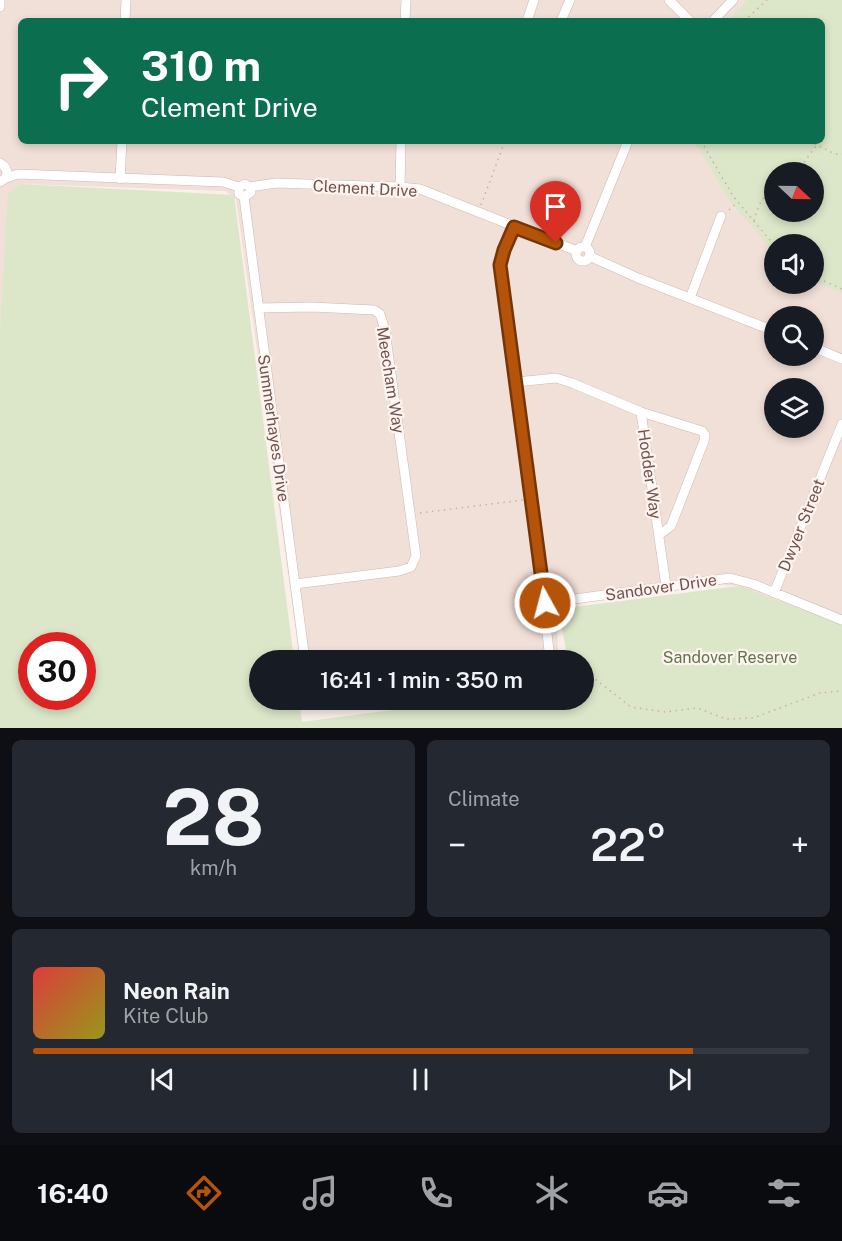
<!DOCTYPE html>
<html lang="en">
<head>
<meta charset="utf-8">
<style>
	:root { --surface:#171b24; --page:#242831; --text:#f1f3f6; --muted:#9ea1a6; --line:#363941; --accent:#b45309 }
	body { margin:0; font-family:"Public Sans",sans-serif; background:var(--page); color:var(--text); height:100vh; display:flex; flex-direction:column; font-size:22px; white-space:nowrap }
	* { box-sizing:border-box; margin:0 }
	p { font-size:20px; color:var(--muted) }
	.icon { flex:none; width:33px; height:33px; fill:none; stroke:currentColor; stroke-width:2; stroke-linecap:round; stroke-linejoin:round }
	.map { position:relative; height:728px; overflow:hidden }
	.details { display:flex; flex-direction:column; gap:12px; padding:12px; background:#0d0f14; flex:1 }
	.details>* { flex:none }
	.banner { position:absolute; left:18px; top:18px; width:807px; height:126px; border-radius:9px; box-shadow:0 3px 9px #0003; background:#0b6e4f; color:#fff; overflow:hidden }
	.needle { width:39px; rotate:112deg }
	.tools { position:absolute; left:764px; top:162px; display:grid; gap:12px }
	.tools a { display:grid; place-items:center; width:60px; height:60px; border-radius:50%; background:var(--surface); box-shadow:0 3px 9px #0003; font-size:30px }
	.speed { position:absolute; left:18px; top:632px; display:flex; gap:12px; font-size:30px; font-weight:700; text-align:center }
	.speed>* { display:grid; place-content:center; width:78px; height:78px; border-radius:50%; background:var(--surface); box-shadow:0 3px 9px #0003; line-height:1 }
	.speed .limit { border:9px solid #d22; background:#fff; color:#111 }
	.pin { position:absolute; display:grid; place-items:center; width:51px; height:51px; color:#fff; margin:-62px -26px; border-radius:50% 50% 50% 0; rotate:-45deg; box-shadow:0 0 6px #0007 }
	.pin .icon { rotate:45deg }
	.me { position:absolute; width:66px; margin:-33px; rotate:353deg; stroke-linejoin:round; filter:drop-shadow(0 0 4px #0008) }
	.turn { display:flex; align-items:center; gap:21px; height:126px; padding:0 24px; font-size:27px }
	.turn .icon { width:78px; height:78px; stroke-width:2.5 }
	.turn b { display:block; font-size:42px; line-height:51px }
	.big { font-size:45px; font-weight:600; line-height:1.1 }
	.details .card { flex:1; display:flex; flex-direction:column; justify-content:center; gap:9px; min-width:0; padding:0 21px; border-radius:9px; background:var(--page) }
	.details .dial { align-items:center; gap:0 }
	.dial b { font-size:78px; line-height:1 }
	.song { display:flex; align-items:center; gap:18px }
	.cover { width:72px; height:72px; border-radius:9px; background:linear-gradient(135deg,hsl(0 70% 55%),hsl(60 70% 35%)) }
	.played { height:6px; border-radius:3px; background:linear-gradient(90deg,var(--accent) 85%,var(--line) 85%) }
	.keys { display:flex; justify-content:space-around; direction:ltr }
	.heat { display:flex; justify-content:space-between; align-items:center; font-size:33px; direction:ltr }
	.details .tiles { flex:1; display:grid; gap:12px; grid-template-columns:1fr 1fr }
	.card:last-child { grid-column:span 2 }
	.trip { position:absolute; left:249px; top:650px; width:345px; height:60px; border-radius:30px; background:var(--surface); box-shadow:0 3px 9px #0003; font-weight:600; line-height:60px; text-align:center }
	.tab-bar { display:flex; height:96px; justify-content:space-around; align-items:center; background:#090b0e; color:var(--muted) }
	.tab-bar .icon { width:42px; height:42px }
	.tab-bar .active { color:var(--accent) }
	.tab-bar b { font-size:27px; color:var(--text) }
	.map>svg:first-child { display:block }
</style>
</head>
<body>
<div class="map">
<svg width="842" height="728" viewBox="0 0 842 728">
	<rect width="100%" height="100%" fill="#faefe9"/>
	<!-- residential -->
	<path fill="#f1e0d8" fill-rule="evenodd" d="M 0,0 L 842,0 L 842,628 L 737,586 L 713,584 L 555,605 L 559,660 L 300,660 L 236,199 L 225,191 L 20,184 L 0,331 ZM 21,21 L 822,21 L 822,141 L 21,141 ZM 774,172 L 813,172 L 813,212 L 774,212 ZM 774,244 L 813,244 L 813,284 L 774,284 ZM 774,316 L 813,316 L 813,356 L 774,356 ZM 774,388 L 813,388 L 813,428 L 774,428 Z"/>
	<!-- green -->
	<path fill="#dce6c8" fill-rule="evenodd" d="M 747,0 L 842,0 L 842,293 L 813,281 L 813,244 L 774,244 L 774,252 L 729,200 L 694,141 L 822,141 L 822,21 L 727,21 ZM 774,172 L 813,172 L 813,212 L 774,212 Z
		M 20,184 L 234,195 L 294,660 L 260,660 L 260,699 L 299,699 L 302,722 L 474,699 L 584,699 L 584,660 L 568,660 L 558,609 L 739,586 L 842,625 L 842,728 L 0,728 L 0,331 L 8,193 ZM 32,645 L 82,645 L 82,696 L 32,696 Z"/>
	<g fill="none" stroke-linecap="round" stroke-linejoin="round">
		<defs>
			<path id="minor" d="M 669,0 L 690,21
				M 0,7 L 0,0
				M 125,21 L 126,0
				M 405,21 L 406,0
				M 527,21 L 534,0
				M 561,21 L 570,0
				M 713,21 L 733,0
				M 0,163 C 6,166 8,171 6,178 L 0,182
				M 6,178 L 18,174 L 223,182 L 239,187
				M 120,179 L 122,141
				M 250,187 L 251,192 L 244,197 L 239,194 L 239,187 L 245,184 L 250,187 L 276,183 L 400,187 L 420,189 L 577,251
				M 400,187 L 401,141
				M 244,197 L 305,660
				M 514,227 L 504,250 L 500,265 L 532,498 L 550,660
				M 585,247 L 628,141
				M576 254a7 7 0 1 1 14 0a7 7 0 1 1-14 0Z
				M 589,256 L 638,278 L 774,331
				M 690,298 L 721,216
				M 258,308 L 312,307 L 374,310 L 380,314 L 385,330 L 416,556 L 411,567 L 399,571 L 295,584
				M 813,347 L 842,359
				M 516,382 L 556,378 L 572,383 L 641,412 L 702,431 L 705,435 L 704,441 L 671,526 L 659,535
				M 641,412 L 666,586
				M 774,593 L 842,424
				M 545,603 L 730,578 L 753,584 L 842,620
				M 314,699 L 322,704 L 363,699"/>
		</defs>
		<!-- minor casing -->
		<use href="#minor" stroke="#cdb8b3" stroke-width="10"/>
		<!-- path -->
		<path stroke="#d1ada6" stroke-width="1.5" stroke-dasharray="1.5 4.5" stroke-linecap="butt" d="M 744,21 L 767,0
			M 701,141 L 733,196 L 774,245
			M 809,141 L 835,154 L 842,154
			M 797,172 L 816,146
			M 481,205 L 505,141
			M 729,210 L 738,202
			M 754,221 C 758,208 760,197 774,192
			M 813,276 L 842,289
			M 420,513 L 523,500
			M 584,676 L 595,679 L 631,707 L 665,712 L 697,708 L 726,719 L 753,718 L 820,693 L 842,691"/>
		<!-- minor -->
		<use href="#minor" stroke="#fff" stroke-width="9"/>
	</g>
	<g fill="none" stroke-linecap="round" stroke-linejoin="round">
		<defs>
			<path id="route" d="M 545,603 L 500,265 L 504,250 L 514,227 L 556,243"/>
		</defs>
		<!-- route casing -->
		<use href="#route" stroke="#753606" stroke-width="15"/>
		<!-- route -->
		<use href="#route" stroke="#b45309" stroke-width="10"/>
	</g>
	<g text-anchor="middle" stroke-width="4.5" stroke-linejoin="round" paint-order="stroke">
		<!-- street labels -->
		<g font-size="16" fill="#72534f" stroke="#fdf4ef">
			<text transform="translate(365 188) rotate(3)" y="6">Clement Drive</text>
			<text transform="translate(391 380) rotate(81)" y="6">Meecham Way</text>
			<text transform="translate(274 428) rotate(82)" y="6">Summerhayes Drive</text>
			<text transform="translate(650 474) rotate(82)" y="6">Hodder Way</text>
			<text transform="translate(801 525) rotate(-68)" y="6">Dwyer Street</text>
			<text transform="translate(661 587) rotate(-8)" y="6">Sandover Drive</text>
		</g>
		<!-- park labels -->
		<g font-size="16" fill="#617649" stroke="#fdf4ef">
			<text x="730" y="663">Sandover Reserve</text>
		</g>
	</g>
</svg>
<div class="tools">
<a><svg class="needle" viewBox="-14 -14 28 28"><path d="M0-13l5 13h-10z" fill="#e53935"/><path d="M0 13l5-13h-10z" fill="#9ea1a6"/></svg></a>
<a><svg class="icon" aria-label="sound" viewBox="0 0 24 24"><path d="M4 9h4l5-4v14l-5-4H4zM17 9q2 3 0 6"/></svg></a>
<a><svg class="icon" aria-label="search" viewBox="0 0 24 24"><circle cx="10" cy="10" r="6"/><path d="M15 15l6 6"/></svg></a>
<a><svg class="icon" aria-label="layers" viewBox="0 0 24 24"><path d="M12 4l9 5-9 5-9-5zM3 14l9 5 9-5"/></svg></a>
</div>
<div class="speed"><div class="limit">30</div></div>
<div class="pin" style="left:556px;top:243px;background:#d93025"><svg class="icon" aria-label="arrive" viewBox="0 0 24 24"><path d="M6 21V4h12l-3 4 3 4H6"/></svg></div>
<svg class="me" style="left:545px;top:603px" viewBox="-20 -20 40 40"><circle r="17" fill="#b45309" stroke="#fff" stroke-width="3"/><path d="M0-11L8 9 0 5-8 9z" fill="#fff"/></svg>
<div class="trip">16:41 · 1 min · 350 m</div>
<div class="banner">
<div class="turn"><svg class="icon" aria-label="right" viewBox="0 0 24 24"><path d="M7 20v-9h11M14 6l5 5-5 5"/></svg><div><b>310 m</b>Clement Drive</div></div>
</div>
</div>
<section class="details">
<div class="tiles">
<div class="card dial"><b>28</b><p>km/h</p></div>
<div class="card"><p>Climate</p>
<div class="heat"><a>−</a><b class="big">22°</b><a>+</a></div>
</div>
<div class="card">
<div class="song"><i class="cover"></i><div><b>Neon Rain</b><p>Kite Club</p></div></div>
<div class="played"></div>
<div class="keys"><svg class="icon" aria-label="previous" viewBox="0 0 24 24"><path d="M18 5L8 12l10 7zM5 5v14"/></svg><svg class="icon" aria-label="pause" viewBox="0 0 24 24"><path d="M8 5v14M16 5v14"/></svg><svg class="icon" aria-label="next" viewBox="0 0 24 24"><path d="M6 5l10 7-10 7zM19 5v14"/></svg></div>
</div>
</div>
</section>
<nav class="tab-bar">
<b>16:40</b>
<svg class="icon active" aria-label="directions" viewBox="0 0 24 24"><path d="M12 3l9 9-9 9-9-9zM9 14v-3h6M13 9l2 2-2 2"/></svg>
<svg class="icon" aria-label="music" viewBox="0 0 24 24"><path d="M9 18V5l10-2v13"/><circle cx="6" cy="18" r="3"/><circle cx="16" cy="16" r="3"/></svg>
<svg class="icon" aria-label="phone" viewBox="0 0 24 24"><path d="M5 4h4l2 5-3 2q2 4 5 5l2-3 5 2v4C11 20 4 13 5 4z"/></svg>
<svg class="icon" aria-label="climate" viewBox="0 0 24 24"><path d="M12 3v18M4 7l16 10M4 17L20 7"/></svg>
<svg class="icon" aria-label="car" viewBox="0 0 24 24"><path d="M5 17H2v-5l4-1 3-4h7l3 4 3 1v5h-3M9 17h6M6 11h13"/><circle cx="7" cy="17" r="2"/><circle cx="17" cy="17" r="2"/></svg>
<svg class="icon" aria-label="filters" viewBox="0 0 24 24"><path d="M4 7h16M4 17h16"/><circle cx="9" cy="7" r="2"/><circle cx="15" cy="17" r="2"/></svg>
</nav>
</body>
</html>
